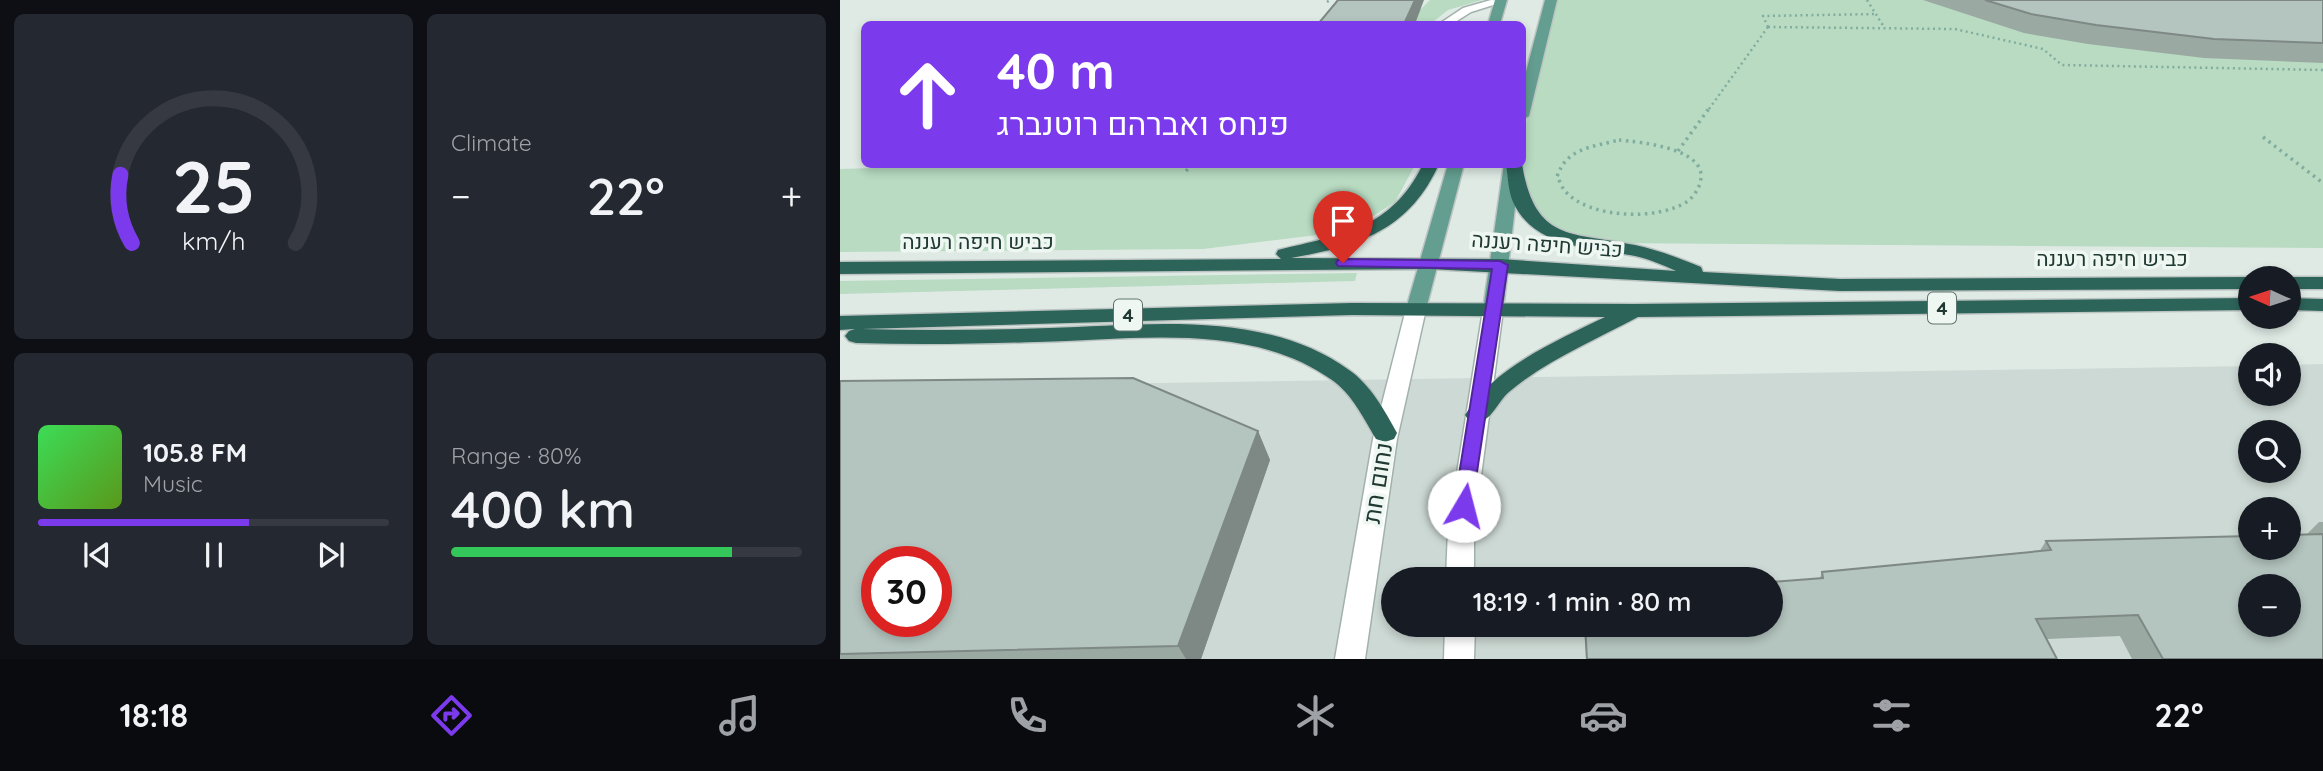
<!DOCTYPE html>
<html lang="en">
<head>
<meta charset="utf-8">
<style>
	:root { --surface:#171b24; --page:#242831; --text:#f1f3f6; --muted:#9ea1a6; --line:#363941; --accent:#7c3aed }
	body { margin:0; font-family:Quicksand,Heebo,sans-serif; background:var(--page); color:var(--text); height:100vh; display:flex; flex-direction:column; font-size:26px; white-space:nowrap }
	* { box-sizing:border-box; margin:0 }
	p { font-size:23px; color:var(--muted) }
	.icon { flex:none; width:38px; height:38px; fill:none; stroke:currentColor; stroke-width:2; stroke-linecap:round; stroke-linejoin:round }
	.map { position:relative; flex:1; overflow:hidden }
	.panel { display:flex; flex-direction:column; gap:14px; padding:14px; background:#0d0f14; width:840px }
	.panel>* { flex:none }
	.guide { position:absolute; left:21px; top:21px; width:665px; height:147px; border-radius:10px; box-shadow:0 4px 10px #0003; background:#7c3aed; color:#fff; overflow:hidden }
	.needle { width:46px; rotate:273deg }
	.controls { position:absolute; left:1398px; top:266px; display:grid; gap:14px }
	.controls a { display:grid; place-items:center; width:63px; height:63px; border-radius:50%; background:var(--surface); box-shadow:0 4px 10px #0003; font-size:35px }
	.speed { position:absolute; left:21px; top:546px; display:flex; gap:14px; font-size:35px; font-weight:700; text-align:center }
	.speed>* { display:grid; place-content:center; width:91px; height:91px; border-radius:50%; background:var(--surface); box-shadow:0 4px 10px #0003; line-height:1 }
	.speed .limit { border:10px solid #d22; background:#fff; color:#111 }
	.pin { position:absolute; display:grid; place-items:center; width:60px; height:60px; color:#fff; margin:-72px -30px; border-radius:50% 50% 50% 0; rotate:-45deg; box-shadow:0 0 7px #0007 }
	.pin .icon { rotate:45deg }
	.me { position:absolute; width:77px; margin:-38px; rotate:8deg; stroke-linejoin:round; filter:drop-shadow(0 0 5px #0008) }
	.turn { display:flex; align-items:center; gap:24px; height:147px; padding:0 21px; font-size:32px }
	.turn .icon { width:91px; height:91px; stroke-width:2.5 }
	.turn b { display:block; font-size:49px; line-height:60px }
	.big { font-size:52px; font-weight:600; line-height:1.1 }
	.panel .card { flex:1; display:flex; flex-direction:column; justify-content:center; gap:10px; min-width:0; padding:0 24px; border-radius:10px; background:var(--page) }
	.panel .dial { align-items:center; gap:0 }
	.dial svg { height:182px; overflow:visible; fill:none; stroke:var(--line); stroke-width:7; stroke-linecap:round; text-anchor:middle }
	.dial text { fill:var(--text); stroke:none }
	.song { display:flex; align-items:center; gap:21px }
	.cover { width:84px; height:84px; border-radius:10px; background:linear-gradient(135deg,hsl(130 70% 55%),hsl(90 70% 35%)) }
	.played { height:7px; border-radius:4px; background:linear-gradient(90deg,var(--accent) 60%,var(--line) 60%) }
	.keys { display:flex; justify-content:space-around; direction:ltr }
	.heat { display:flex; justify-content:space-between; align-items:center; font-size:38px; direction:ltr }
	.charge { height:10px; border-radius:5px; background:linear-gradient(90deg,#34c759 80%,var(--line) 0) }
	.panel .tiles { flex:1; display:grid; gap:14px; grid-template-columns:repeat(2,1fr) }
	.trip { position:absolute; left:541px; top:567px; width:402px; height:70px; border-radius:35px; background:var(--surface); box-shadow:0 4px 10px #0003; font-weight:600; line-height:70px; text-align:center }
	.dock { display:flex; height:112px; justify-content:space-around; align-items:center; background:#090b0e; color:var(--muted) }
	.dock .icon { width:49px; height:49px }
	.dock .on { color:var(--accent) }
	.dock b { font-size:32px; color:var(--text) }
	main { display:flex; flex:1; min-height:0 }
	.map>svg:first-child { display:block }
</style>
</head>
<body>
<main>
<section class="panel">
<div class="tiles">
<div class="card dial"><svg viewBox="0 0 100 80">
<path d="M14 69A42 42 0 1 1 86 69"/>
<path d="M14 69A42 42 0 0 1 9 39" stroke="#7c3aed"/>
<text x="50" y="56" font-size="32" font-weight="700">25</text>
<text x="50" y="72" font-size="11">km/h</text>
</svg></div>
<div class="card"><p>Climate</p>
<div class="heat"><a>−</a><b class="big">22°</b><a>+</a></div>
</div>
<div class="card">
<div class="song"><i class="cover"></i><div><b>105.8 FM</b><p>Music</p></div></div>
<div class="played"></div>
<div class="keys"><svg class="icon" aria-label="previous" viewBox="0 0 24 24"><path d="M18 5L8 12l10 7zM5 5v14"/></svg><svg class="icon" aria-label="pause" viewBox="0 0 24 24"><path d="M8 5v14M16 5v14"/></svg><svg class="icon" aria-label="next" viewBox="0 0 24 24"><path d="M6 5l10 7-10 7zM19 5v14"/></svg></div>
</div>
<div class="card"><p>Range · 80%</p><b class="big">400 km</b><div class="charge"></div></div>
</div>
</section>
<div class="map">
<svg width="1483" height="659" viewBox="0 0 1483 659">
	<rect width="100%" height="100%" fill="#dfeae5"/>
	<!-- built -->
	<path fill="#cdd9d4" fill-rule="evenodd" d="M 1483,364 L 1483,659 L 0,659 L 0,388 L 1410,366 L 1410,394 L 1449,394 L 1449,365 ZM 1410,432 L 1449,432 L 1449,471 L 1410,471 ZM 1410,509 L 1449,509 L 1449,548 L 1410,548 ZM 37,562 L 96,562 L 96,621 L 37,621 ZM 553,579 L 931,579 L 931,625 L 553,625 ZM 1410,586 L 1449,586 L 1449,625 L 1410,625 Z"/>
	<!-- green -->
	<path fill="#b8dbc2" d="M 590,0 L 642,0 L 608,10 L 593,22 L 567,23 Z
		M 713,0 L 1483,0 L 1483,248 L 760,243 L 732,237 L 692,213 L 678,165 L 682,164 L 683,136 Z
		M 173,164 L 575,165 L 555,202 L 510,231 L 363,249 L 0,252 L 0,169 Z
		M 517,273 L 515,281 L 0,294 L 0,281 Z"/>
	<g fill="none" stroke-linecap="round" stroke-linejoin="round">
		<defs>
			<path id="minor" d="M 651,0 L 666,1 L 631,12 L 612,24 L 599,24 L 623,8 Z
				M 576,303 L 583,304 L 586,309 L 557,439 L 525,659 L 495,659 L 533,439 L 566,309 L 569,304 Z
				M 653,303 L 660,305 L 663,310 L 634,529 L 634,579 L 606,579 L 608,529 L 643,310 L 646,305 Z
				M 605,625 L 635,625 L 634,659 L 604,659 Z"/>
			<path id="major" d="M 655,0 L 667,0 L 660,24 L 648,24 Z
				M 705,0 L 717,0 L 689,116 L 682,120 L 682,87 Z
				M 608,164 L 624,164 L 586,309 L 583,314 L 569,314 L 566,309 Z
				M 664,164 L 680,164 L 663,310 L 660,315 L 646,315 L 643,310 Z"/>
			<path id="highway" d="M 583,164 L 599,164 C 569,231 518,246 451,258 L 660,259 L 836,271 C 823,265 809,259 795,256 C 751,247 695,249 673,202 C 668,190 668,177 666,164 L 682,164 C 695,242 730,232 795,245 C 818,250 839,258 861,267 L 863,272 L 1000,279 L 1410,277 L 1415,278 L 1410,278 L 1410,289 L 1000,291 L 590,269 L 0,274 L 0,262 L 441,259 L 436,254 L 438,250 C 502,234 551,230 583,164 Z
				M 1449,277 L 1483,277 L 1483,289 L 1449,289 L 1449,278 L 1444,278 Z
				M 1410,298 L 1410,310 L 798,317 C 755,340 707,360 669,392 C 655,404 650,428 629,421 L 625,415 C 652,368 718,340 765,317 L 512,315 L 22,329 C 84,331 147,330 209,328 C 306,325 425,309 509,370 C 530,384 545,411 557,433 L 554,439 L 545,442 L 536,439 C 524,419 512,394 492,380 C 410,321 292,340 197,342 C 137,344 76,345 16,343 L 9,341 L 5,336 L 9,331 L 15,329 L 0,330 L 0,316 L 512,303 L 794,304 Z
				M 1449,298 L 1483,299 L 1483,311 L 1449,310 Z"/>
		</defs>
		<!-- minor casing -->
		<use href="#minor" stroke="#a2b1ac" stroke-width="3"/>
		<!-- major casing -->
		<use href="#major" stroke="#bcc4c2" stroke-width="3"/>
		<!-- highway casing -->
		<use href="#highway" stroke="#bcc4c2" stroke-width="3"/>
		<!-- path-far1 -->
		<path stroke="#80ad9f" stroke-width="2.5" stroke-dasharray="2 3.5" stroke-linecap="butt" d="M 1027,0 L 1044,27
			M 487,2 L 490,0
			M 928,27 L 1115,29 L 1203,49 L 1222,65 L 1483,70
			M 928,27 L 923,16 L 1037,14
			M 869,109 L 928,27"/>
		<!-- path -->
		<path stroke="#80ad9f" stroke-width="3.5" stroke-dasharray="2.5 4.5" stroke-linecap="butt" d="M 1423,137 L 1483,183
			M 779,140 C 800,142 864,148 861,178 C 860,187 855,195 848,201 C 819,221 749,219 725,191 C 722,188 720,181 717,177 C 726,148 752,147 779,140 Z
			M 838,151 L 870,107
			M 346,171 L 353,164"/>
		<!-- minor -->
		<use href="#minor" fill="#fff" fill-rule="evenodd"/>
		<!-- major -->
		<use href="#major" fill="#649e90" fill-rule="evenodd"/>
		<!-- highway -->
		<use href="#highway" fill="#2d645a" fill-rule="evenodd"/>
	</g>
	<!-- wall -->
	<path fill="#9ba9a3" d="M 1083,0 L 1483,0 L 1483,63 L 1364,58 L 1248,44 L 1184,33 Z
		M 0,381 L 418,431 L 430,460 L 361,659 L 0,659 Z
		M 1479,522 L 1483,522 L 1483,659 L 1292,659 L 1280,636 L 1207,639 L 1217,659 L 746,659 L 744,625 L 931,625 L 980,578 L 982,572 L 1199,552 L 1206,541 L 1466,535 Z"/>
	<!-- shaded-wall -->
	<path fill="#7e8985" d="M 575,0 L 584,0 L 575,24 L 564,24 Z
		M 418,431 L 430,460 L 361,659 L 346,659 L 338,646 Z"/>
	<!-- building -->
	<path fill="#b4c4be" stroke="#7e8985" stroke-width="2" fill-rule="evenodd" d="M 498,0 L 575,0 L 564,24 L 478,24 Z
		M 1145,0 L 1483,0 L 1483,43 L 1374,39 L 1256,25 L 1191,14 Z
		M 293,378 L 418,431 L 338,646 L 0,654 L 0,381 ZM 37,562 L 96,562 L 96,621 L 37,621 Z
		M 1483,534 L 1483,659 L 1323,659 L 1298,615 L 1196,619 L 1217,659 L 747,659 L 745,625 L 931,625 L 931,582 L 983,578 L 982,572 L 1211,550 L 1206,541 L 1410,536 L 1410,548 L 1449,548 L 1449,535 ZM 1410,586 L 1449,586 L 1449,625 L 1410,625 Z"/>
	<!-- route -->
	<path fill="#7c3aed" stroke="#51269a" stroke-width="2" d="M 503,259 L 660,261 L 668,265 L 631,512 L 624,515 L 617,512 L 614,506 L 652,269 L 498,266 L 496,263 L 498,260 Z"/>
	<g text-anchor="middle" stroke-width="7" stroke-linejoin="round" paint-order="stroke">
		<!-- shield labels -->
		<g fill="#eff7f3" stroke="#5e726d" stroke-width="2">
			<rect x="1088" y="292.5" width="28" height="31" rx="5"/>
			<rect x="274" y="299.5" width="28" height="31" rx="5"/>
		</g>
		<g font-size="19" font-weight="bold" fill="#203933">
			<text x="1102" y="315">4</text>
			<text x="288" y="322">4</text>
		</g>
		<!-- street labels -->
		<g font-size="21" fill="#203933" stroke="#eff7f3">
			<text x="138" y="249">כביש חיפה רעננה</text>
			<text transform="translate(707 245) rotate(4)" y="7">כביש חיפה רעננה</text>
			<text x="1272" y="266">כביש חיפה רעננה</text>
		</g>
		<!-- near-street labels -->
		<g font-size="24" fill="#203933" stroke="#eff7f3">
			<text transform="translate(538 483) rotate(-81)" y="8">נחום חת</text>
		</g>
	</g>
</svg>
<div class="controls">
<a><svg class="needle" viewBox="-14 -14 28 28"><path d="M0-13l5 13h-10z" fill="#e53935"/><path d="M0 13l5-13h-10z" fill="#9ea1a6"/></svg></a>
<a><svg class="icon" aria-label="sound" viewBox="0 0 24 24"><path d="M4 9h4l5-4v14l-5-4H4zM17 9q2 3 0 6"/></svg></a>
<a><svg class="icon" aria-label="search" viewBox="0 0 24 24"><circle cx="10" cy="10" r="6"/><path d="M15 15l6 6"/></svg></a>
<a>+</a>
<a>−</a>
</div>
<div class="speed"><div class="limit">30</div></div>
<div class="pin" style="left:503px;top:263px;background:#d93025"><svg class="icon" aria-label="arrive" viewBox="0 0 24 24"><path d="M6 21V4h12l-3 4 3 4H6"/></svg></div>
<svg class="me" style="left:624px;top:506px" viewBox="-20 -20 40 40"><circle r="19" fill="#fff"/><path d="M0-13L10 11 0 6-10 11z" fill="#7c3aed"/></svg>
<div class="trip">18:19 · 1 min · 80 m</div>
<div class="guide">
<div class="turn"><svg class="icon" aria-label="ahead" viewBox="0 0 24 24"><path d="M12 20V5M6 11l6-6 6 6"/></svg><div><b>40 m</b>פנחס ואברהם רוטנברג</div></div>
</div>
</div>
</main>
<nav class="dock">
<b>18:18</b>
<svg class="icon on" aria-label="directions" viewBox="0 0 24 24"><path d="M12 3l9 9-9 9-9-9zM9 14v-3h6M13 9l2 2-2 2"/></svg>
<svg class="icon" aria-label="music" viewBox="0 0 24 24"><path d="M9 18V5l10-2v13"/><circle cx="6" cy="18" r="3"/><circle cx="16" cy="16" r="3"/></svg>
<svg class="icon" aria-label="phone" viewBox="0 0 24 24"><path d="M5 4h4l2 5-3 2q2 4 5 5l2-3 5 2v4C11 20 4 13 5 4z"/></svg>
<svg class="icon" aria-label="climate" viewBox="0 0 24 24"><path d="M12 3v18M4 7l16 10M4 17L20 7"/></svg>
<svg class="icon" aria-label="car" viewBox="0 0 24 24"><path d="M5 17H2v-5l4-1 3-4h7l3 4 3 1v5h-3M9 17h6M6 11h13"/><circle cx="7" cy="17" r="2"/><circle cx="17" cy="17" r="2"/></svg>
<svg class="icon" aria-label="filters" viewBox="0 0 24 24"><path d="M4 7h16M4 17h16"/><circle cx="9" cy="7" r="2"/><circle cx="15" cy="17" r="2"/></svg>
<b>22°</b>
</nav>
</body>
</html>
